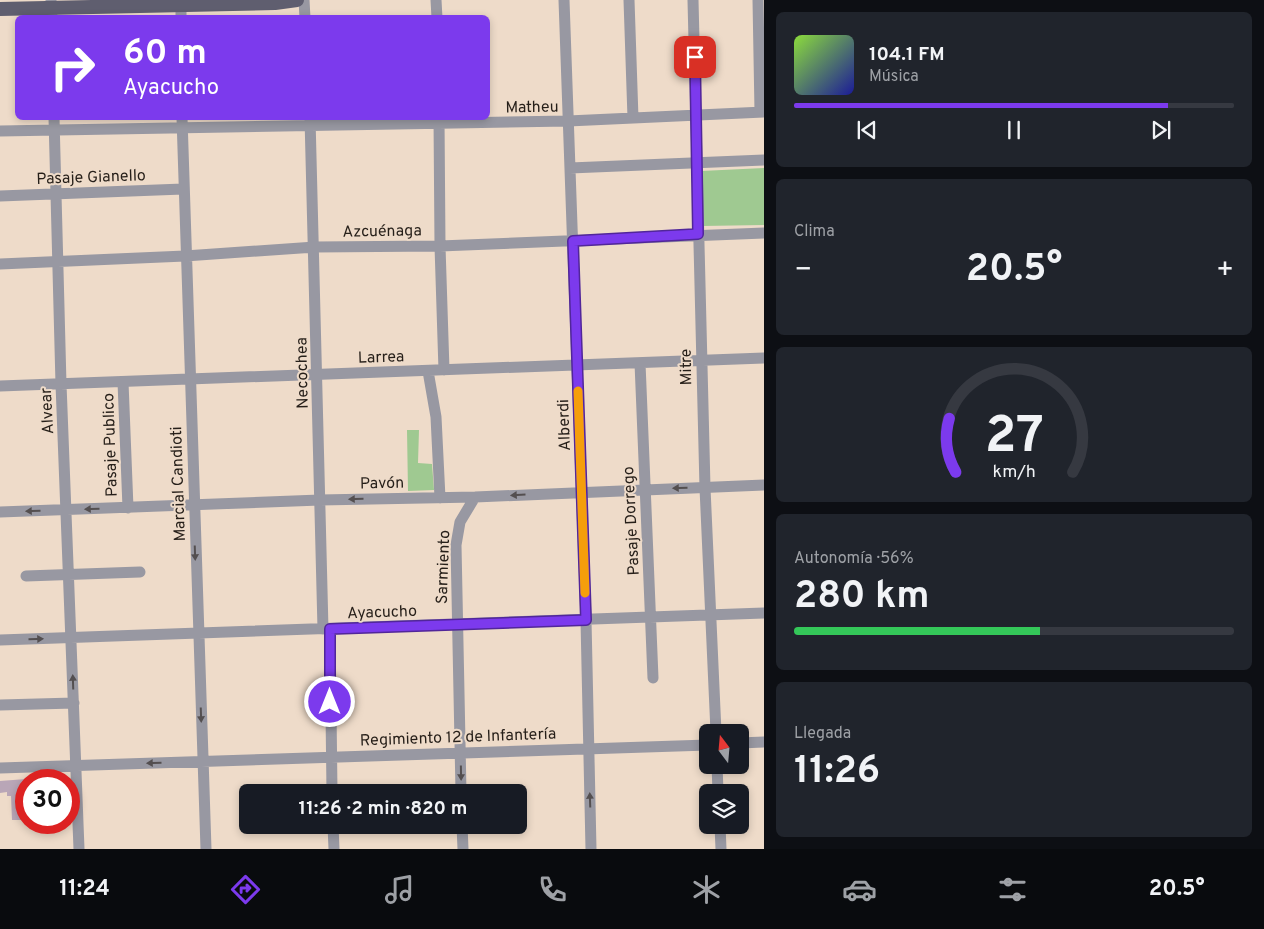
<!DOCTYPE html>
<html lang="es">
<head>
<meta charset="utf-8">
<style>
	:root { --surface:#171b24; --page:#20242c; --text:#f1f3f6; --muted:#9ea1a6; --line:#363941; --accent:#7c3aed }
	body { margin:0; font-family:Overpass,sans-serif; background:var(--page); color:var(--text); height:100vh; display:flex; flex-direction:column; font-size:19px; white-space:nowrap }
	* { box-sizing:border-box; margin:0 }
	p { font-size:16px; color:var(--muted) }
	.icon { flex:none; width:28px; height:28px; fill:none; stroke:currentColor; stroke-width:2; stroke-linecap:round; stroke-linejoin:round }
	.map { position:relative; flex:1; overflow:hidden }
	.drawer { display:flex; flex-direction:column; gap:12px; padding:12px; background:#0d0f14; width:500px }
	.drawer>* { flex:none }
	.top-card { position:absolute; left:15px; top:15px; width:475px; height:105px; border-radius:8px; box-shadow:0 2px 8px #0003; background:#7c3aed; color:#fff; overflow:hidden }
	.needle { width:32px; rotate:344deg }
	.controls { position:absolute; left:699px; top:724px; display:grid; gap:10px }
	.controls a { display:grid; place-items:center; width:50px; height:50px; border-radius:8px; background:var(--surface); box-shadow:0 2px 8px #0003; font-size:25px }
	.speed { position:absolute; left:15px; top:769px; display:flex; gap:10px; font-size:25px; font-weight:700; text-align:center }
	.speed>* { display:grid; place-content:center; width:65px; height:65px; border-radius:50%; background:var(--surface); box-shadow:0 2px 8px #0003; line-height:1 }
	.speed .limit { border:8px solid #d22; background:#fff; color:#111 }
	.pin { position:absolute; display:grid; place-items:center; width:42px; height:42px; color:#fff; margin:-21px; border-radius:10px; box-shadow:0 2px 8px #0006 }
	.me { position:absolute; width:55px; margin:-28px; rotate:0deg; stroke-linejoin:round; filter:drop-shadow(0 0 4px #0008) }
	.turn { display:flex; align-items:center; gap:18px; height:105px; padding:0 25px; font-size:22px }
	.turn .icon { width:65px; height:65px; stroke-width:2.5 }
	.turn b { display:block; font-size:35px; line-height:42px }
	.big { font-size:38px; font-weight:700; line-height:1.1 }
	.drawer .widget { flex:1; display:flex; flex-direction:column; justify-content:center; gap:8px; min-width:0; padding:0 18px; border-radius:8px; background:var(--page) }
	.drawer .dial { align-items:center; gap:0 }
	.dial svg { height:130px; overflow:visible; fill:none; stroke:var(--line); stroke-width:7; stroke-linecap:round; text-anchor:middle }
	.dial text { fill:var(--text); stroke:none }
	.song { display:flex; align-items:center; gap:15px }
	.cover { width:60px; height:60px; border-radius:8px; background:linear-gradient(135deg,hsl(90 70% 55%),hsl(240 70% 35%)) }
	.played { height:5px; border-radius:2px; background:linear-gradient(90deg,var(--accent) 85%,var(--line) 85%) }
	.keys { display:flex; justify-content:space-around; direction:ltr }
	.heat { display:flex; justify-content:space-between; align-items:center; font-size:28px; direction:ltr }
	.charge { height:8px; border-radius:4px; background:linear-gradient(90deg,#34c759 56%,var(--line) 0) }
	.trip { position:absolute; left:239px; top:784px; width:288px; height:50px; border-radius:8px; background:var(--surface); box-shadow:0 2px 8px #0003; font-weight:700; line-height:50px; text-align:center }
	.tabs { display:flex; height:80px; justify-content:space-around; align-items:center; background:#090b0e; color:var(--muted) }
	.tabs .icon { width:35px; height:35px }
	.tabs .on { color:var(--accent) }
	.tabs b { font-size:22px; color:var(--text) }
	main { display:flex; flex:1; min-height:0 }
	.map>svg:first-child { display:block }
</style>
</head>
<body>
<main>
<div class="map">
<svg width="764" height="849" viewBox="0 0 764 849">
	<rect width="100%" height="100%" fill="#eedbc9"/>
	<!-- green -->
	<path fill="#9fc991" d="M 764,168 L 764,225 L 702,226 L 701,171 Z
		M 407,430 L 419,430 L 418,463 L 432,464 L 434,490 L 408,491 Z"/>
	<!-- building -->
	<path fill="#b9a6b7" d="M 26,779 L 26,792 L 22,793 L 23,820 L 12,820 L 11,796 L 7,796 L 7,792 L 0,793 L 0,781 Z"/>
	<g fill="none" stroke-linecap="round" stroke-linejoin="round">
		<!-- minor -->
		<path stroke="#9898a2" stroke-width="11" d="M 51,0 L 52,18
			M 181,0 L 181,18
			M 304,0 L 305,18
			M 436,0 L 437,18
			M 564,0 L 586,620 L 591,849
			M 629,0 L 633,118
			M 693,0 L 705,488 L 716,732
			M 758,0 L 760,112
			M 54,118 L 61,384 L 79,849
			M 182,118 L 206,849
			M 310,118 L 323,629
			M 439,118 L 440,246 L 444,370
			M 0,131 L 568,121 L 764,112
			M 570,168 L 764,160
			M 0,196 L 183,189
			M 0,264 L 185,256 L 315,247 L 440,246 L 764,233
			M 640,363 L 653,678
			M 428,371 L 436,417 L 440,498
			M 123,382 L 128,508
			M 0,386 L 764,358
			M 0,512 L 320,500 L 475,497 L 764,485
			M 26,576 L 140,572
			M 330,629 L 332,792
			M 0,640 L 764,613
			M 0,705 L 74,703
			M 740,743 L 764,742
			M 717,765 L 718,792
			M 0,768 L 708,745
			M 461,792 L 456,545 L 460,522 L 475,497
			M 333,825 L 334,849
			M 462,825 L 463,849
			M 720,825 L 721,849"/>
		<!-- major -->
		<path stroke="#5f5e6f" stroke-width="14" d="M 0,9 L 275,3 L 297,0"/>
	</g>
	<!-- one-way arrows -->
	<defs><path id="oneway-solid" d="M-6-.8H1V-3.2L6.5 0L1 3.2V.8H-6Z" transform="scale(1.25)"/></defs>
	<g fill="#544f50">
		<use href="#oneway-solid" transform="translate(680 488) rotate(179)"/>
		<use href="#oneway-solid" transform="translate(518 495) rotate(177)"/>
		<use href="#oneway-solid" transform="translate(356 499) rotate(179)"/>
		<use href="#oneway-solid" transform="translate(92 509) rotate(178)"/>
		<use href="#oneway-solid" transform="translate(33 511) rotate(178)"/>
		<use href="#oneway-solid" transform="translate(195 553) rotate(88)"/>
		<use href="#oneway-solid" transform="translate(36 639) rotate(-2)"/>
		<use href="#oneway-solid" transform="translate(73 682) rotate(-92)"/>
		<use href="#oneway-solid" transform="translate(201 715) rotate(88)"/>
		<use href="#oneway-solid" transform="translate(154 763) rotate(178)"/>
		<use href="#oneway-solid" transform="translate(461 773) rotate(89)"/>
		<use href="#oneway-solid" transform="translate(590 800) rotate(-92)"/>
	</g>
	<g fill="none" stroke-linecap="round" stroke-linejoin="round">
		<defs>
			<path id="route" d="M 330,702 L 330,629 L 586,620 L 573,241 L 698,234 L 695,57"/>
		</defs>
		<!-- route casing -->
		<use href="#route" stroke="#51269a" stroke-width="12"/>
		<!-- route -->
		<use href="#route" stroke="#7c3aed" stroke-width="9"/>
		<!-- slow -->
		<path stroke="#f59e0b" stroke-width="9" d="M 578,391 L 585,593"/>
	</g>
	<g text-anchor="middle" stroke-width="4" stroke-linejoin="round" paint-order="stroke">
		<!-- street labels -->
		<g font-size="16" fill="#261f19" stroke="#eedbc9">
			<text transform="translate(532 106) rotate(-1)" y="6">Matheu</text>
			<text transform="translate(91 176) rotate(-2)" y="6">Pasaje Gianello</text>
			<text transform="translate(382 230) rotate(-1)" y="6">Azcuénaga</text>
			<text transform="translate(381 356) rotate(-2)" y="6">Larrea</text>
			<text transform="translate(685 367) rotate(-91)" y="6">Mitre</text>
			<text transform="translate(301 373) rotate(-91)" y="6">Necochea</text>
			<text transform="translate(46 411) rotate(-93)" y="6">Alvear</text>
			<text transform="translate(563 425) rotate(-92)" y="6">Alberdi</text>
			<text transform="translate(109 445) rotate(-92)" y="6">Pasaje Publico</text>
			<text transform="translate(382 482) rotate(-1)" y="6">Pavón</text>
			<text transform="translate(177 484) rotate(-92)" y="6">Marcial Candioti</text>
			<text transform="translate(630 521) rotate(-93)" y="6">Pasaje Dorrego</text>
			<text transform="translate(442 567) rotate(-88)" y="6">Sarmiento</text>
			<text transform="translate(382 611) rotate(-2)" y="6">Ayacucho</text>
			<text transform="translate(458 736) rotate(-2)" y="6">Regimiento 12 de Infantería</text>
		</g>
	</g>
</svg>
<div class="controls">
<a><svg class="needle" viewBox="-14 -14 28 28"><path d="M0-13l5 13h-10z" fill="#e53935"/><path d="M0 13l5-13h-10z" fill="#9ea1a6"/></svg></a>
<a><svg class="icon" aria-label="layers" viewBox="0 0 24 24"><path d="M12 4l9 5-9 5-9-5zM3 14l9 5 9-5"/></svg></a>
</div>
<div class="speed"><div class="limit">30</div></div>
<div class="pin" style="left:695px;top:57px;background:#d93025"><svg class="icon" aria-label="arrive" viewBox="0 0 24 24"><path d="M6 21V4h12l-3 4 3 4H6"/></svg></div>
<svg class="me" style="left:330px;top:702px" viewBox="-20 -20 40 40"><circle r="17" fill="#7c3aed" stroke="#fff" stroke-width="3"/><path d="M0-11L8 9 0 5-8 9z" fill="#fff"/></svg>
<div class="trip">11:26 · 2 min · 820 m</div>
<div class="top-card">
<div class="turn"><svg class="icon" aria-label="right" viewBox="0 0 24 24"><path d="M7 20v-9h11M14 6l5 5-5 5"/></svg><div><b>60 m</b>Ayacucho</div></div>
</div>
</div>
<section class="drawer">
<div class="widget">
<div class="song"><i class="cover"></i><div><b>104.1 FM</b><p>Música</p></div></div>
<div class="played"></div>
<div class="keys"><svg class="icon" aria-label="previous" viewBox="0 0 24 24"><path d="M18 5L8 12l10 7zM5 5v14"/></svg><svg class="icon" aria-label="pause" viewBox="0 0 24 24"><path d="M8 5v14M16 5v14"/></svg><svg class="icon" aria-label="next" viewBox="0 0 24 24"><path d="M6 5l10 7-10 7zM19 5v14"/></svg></div>
</div>
<div class="widget"><p>Clima</p>
<div class="heat"><a>−</a><b class="big">20.5°</b><a>+</a></div>
</div>
<div class="widget dial"><svg viewBox="0 0 100 80">
<path d="M14 69A42 42 0 1 1 86 69"/>
<path d="M14 69A42 42 0 0 1 10 36" stroke="#7c3aed"/>
<text x="50" y="56" font-size="32" font-weight="700">27</text>
<text x="50" y="72" font-size="11">km/h</text>
</svg></div>
<div class="widget"><p>Autonomía · 56%</p><b class="big">280 km</b><div class="charge"></div></div>
<div class="widget"><p>Llegada</p><b class="big">11:26</b></div>
</section>
</main>
<nav class="tabs">
<b>11:24</b>
<svg class="icon on" aria-label="directions" viewBox="0 0 24 24"><path d="M12 3l9 9-9 9-9-9zM9 14v-3h6M13 9l2 2-2 2"/></svg>
<svg class="icon" aria-label="music" viewBox="0 0 24 24"><path d="M9 18V5l10-2v13"/><circle cx="6" cy="18" r="3"/><circle cx="16" cy="16" r="3"/></svg>
<svg class="icon" aria-label="phone" viewBox="0 0 24 24"><path d="M5 4h4l2 5-3 2q2 4 5 5l2-3 5 2v4C11 20 4 13 5 4z"/></svg>
<svg class="icon" aria-label="climate" viewBox="0 0 24 24"><path d="M12 3v18M4 7l16 10M4 17L20 7"/></svg>
<svg class="icon" aria-label="car" viewBox="0 0 24 24"><path d="M5 17H2v-5l4-1 3-4h7l3 4 3 1v5h-3M9 17h6M6 11h13"/><circle cx="7" cy="17" r="2"/><circle cx="17" cy="17" r="2"/></svg>
<svg class="icon" aria-label="filters" viewBox="0 0 24 24"><path d="M4 7h16M4 17h16"/><circle cx="9" cy="7" r="2"/><circle cx="15" cy="17" r="2"/></svg>
<b>20.5°</b>
</nav>
</body>
</html>
